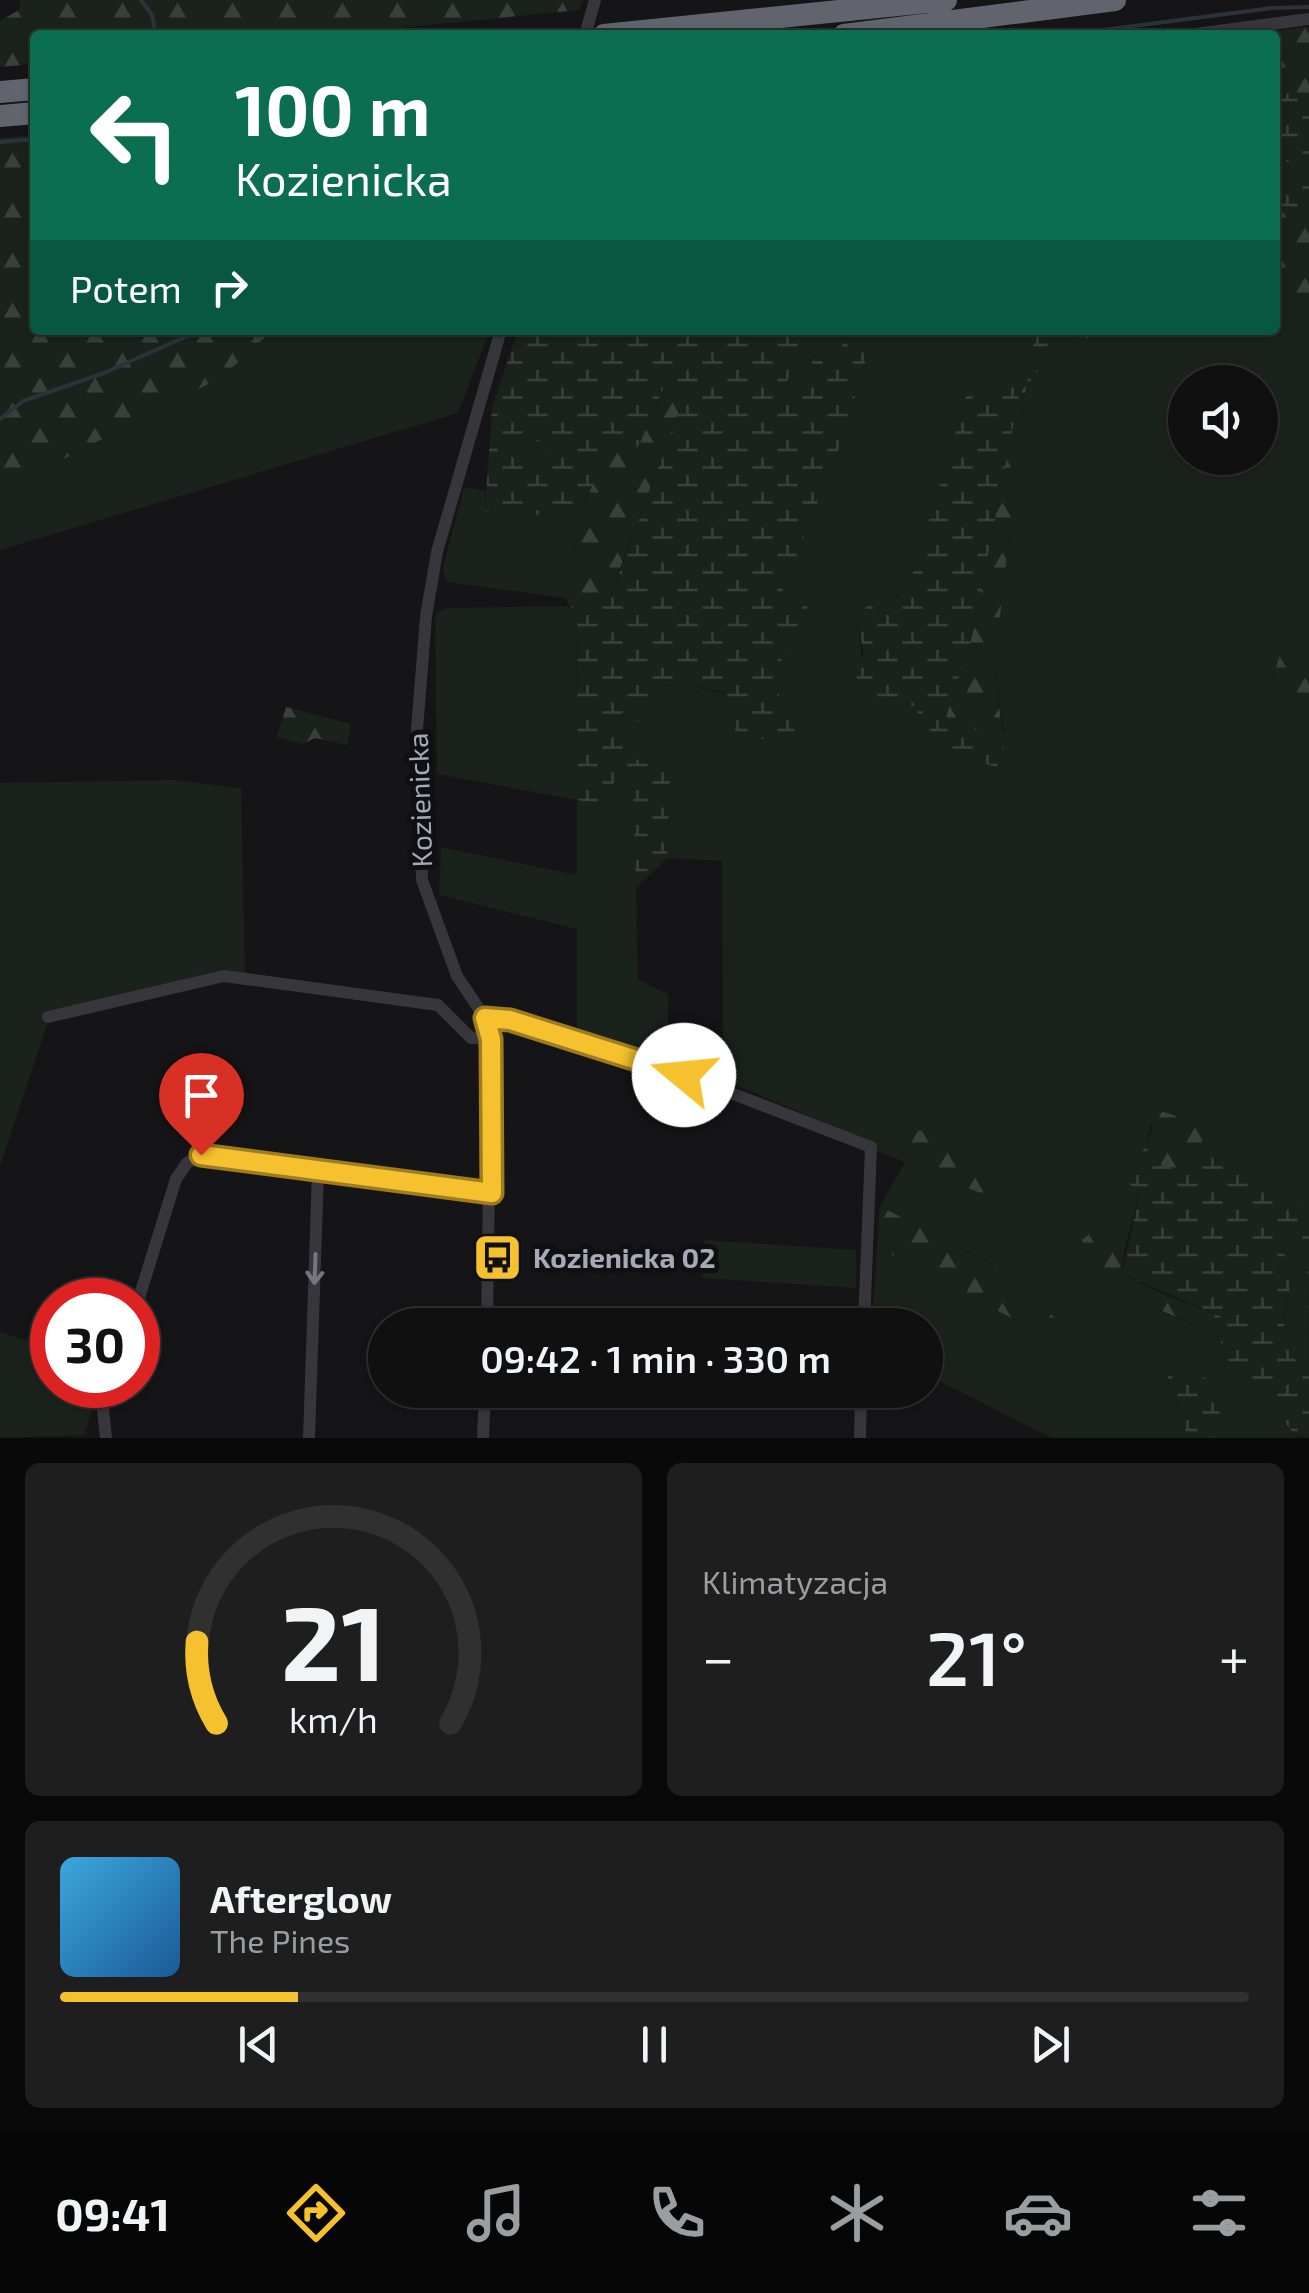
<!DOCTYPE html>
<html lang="pl">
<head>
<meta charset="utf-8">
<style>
	:root { --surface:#101011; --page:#1e1e1f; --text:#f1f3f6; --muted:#9c9d9f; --line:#303031; --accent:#f5c12e }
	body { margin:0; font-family:"Exo 2",sans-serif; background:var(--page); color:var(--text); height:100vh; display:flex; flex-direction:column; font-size:38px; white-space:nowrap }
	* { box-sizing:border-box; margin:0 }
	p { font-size:32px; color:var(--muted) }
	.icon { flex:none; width:55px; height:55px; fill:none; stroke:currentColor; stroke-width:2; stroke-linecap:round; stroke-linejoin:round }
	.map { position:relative; height:1438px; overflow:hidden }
	.sheet { display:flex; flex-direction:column; gap:25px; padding:25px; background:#090909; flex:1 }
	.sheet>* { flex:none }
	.hud { position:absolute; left:30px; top:30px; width:1250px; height:305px; border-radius:10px; box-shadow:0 2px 8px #0004,0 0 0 2px var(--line); background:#0b6e4f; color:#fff; overflow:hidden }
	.fabs { position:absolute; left:1168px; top:365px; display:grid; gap:20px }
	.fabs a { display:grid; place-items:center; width:110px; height:110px; border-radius:50%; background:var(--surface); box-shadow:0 2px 8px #0004,0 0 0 2px var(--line); font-size:50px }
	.speed { position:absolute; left:30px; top:1278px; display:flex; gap:20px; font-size:50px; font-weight:700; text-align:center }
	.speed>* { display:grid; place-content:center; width:130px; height:130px; border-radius:50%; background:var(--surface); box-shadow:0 2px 8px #0004,0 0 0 2px var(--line); line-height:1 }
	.speed .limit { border:15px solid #d22; background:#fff; color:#111 }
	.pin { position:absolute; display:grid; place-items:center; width:85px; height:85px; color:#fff; margin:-102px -42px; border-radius:50% 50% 50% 0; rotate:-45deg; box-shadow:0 0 10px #0007 }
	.pin .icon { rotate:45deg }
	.me { position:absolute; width:110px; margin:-55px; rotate:287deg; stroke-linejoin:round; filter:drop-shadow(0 0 8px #0008) }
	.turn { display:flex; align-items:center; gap:35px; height:210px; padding:0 40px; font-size:45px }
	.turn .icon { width:130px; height:130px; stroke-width:2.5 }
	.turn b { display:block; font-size:70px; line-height:85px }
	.then { display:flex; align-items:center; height:95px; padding:0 40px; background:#0003; gap:20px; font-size:38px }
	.big { font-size:75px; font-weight:600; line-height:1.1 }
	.sheet .card { flex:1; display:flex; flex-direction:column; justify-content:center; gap:15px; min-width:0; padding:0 35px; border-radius:15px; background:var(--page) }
	.sheet .dial { align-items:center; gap:0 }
	.dial svg { height:260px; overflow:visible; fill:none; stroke:var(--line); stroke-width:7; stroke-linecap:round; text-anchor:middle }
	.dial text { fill:var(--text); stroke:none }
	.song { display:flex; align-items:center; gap:30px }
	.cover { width:120px; height:120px; border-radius:15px; background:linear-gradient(135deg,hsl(200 70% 55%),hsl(210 70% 35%)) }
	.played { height:10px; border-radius:5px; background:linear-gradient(90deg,var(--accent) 20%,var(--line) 20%) }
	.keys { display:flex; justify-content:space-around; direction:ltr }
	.heat { display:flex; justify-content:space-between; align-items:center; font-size:55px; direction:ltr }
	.sheet .tiles { flex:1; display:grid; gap:25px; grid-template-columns:1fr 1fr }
	.card:last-child { grid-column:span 2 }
	.trip { position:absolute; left:368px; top:1308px; width:575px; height:100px; border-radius:50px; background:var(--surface); box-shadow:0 2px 8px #0004,0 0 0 2px var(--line); font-weight:600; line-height:100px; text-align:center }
	.tabs { display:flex; height:160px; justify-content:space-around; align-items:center; background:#060607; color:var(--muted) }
	.tabs .icon { width:70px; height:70px }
	.tabs .current { color:var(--accent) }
	.tabs b { font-size:45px; color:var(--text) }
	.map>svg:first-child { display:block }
</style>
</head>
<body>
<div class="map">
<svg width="1309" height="1438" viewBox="0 0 1309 1438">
	<defs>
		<pattern id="forest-firs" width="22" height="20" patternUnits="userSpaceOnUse" patternTransform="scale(2.5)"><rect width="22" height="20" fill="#1b221c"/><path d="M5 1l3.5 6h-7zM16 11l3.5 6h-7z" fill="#393f3b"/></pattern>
		<pattern id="wetland-marsh" width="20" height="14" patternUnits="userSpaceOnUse" patternTransform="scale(2.5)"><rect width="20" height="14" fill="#1b221c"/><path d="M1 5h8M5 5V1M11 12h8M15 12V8" fill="none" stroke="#393f3b"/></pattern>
	</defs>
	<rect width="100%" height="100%" fill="#151517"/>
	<!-- grass -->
	<path fill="#1b221c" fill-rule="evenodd" d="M 1309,158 L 1309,177 L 1283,176 L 1275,180 L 1275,159 Z
		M 1275,303 L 1309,321 L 1309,659 L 1280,655 L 1271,681 L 1309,700 L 1309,1206 L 1208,1156 L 1202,1148 L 1202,1124 L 1151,1123 L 1147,1146 L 1118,1177 L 1140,1191 L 1124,1252 L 1097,1228 L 1115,1279 L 1122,1274 L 1163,1294 L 1157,1310 L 1217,1334 L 1236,1377 L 1268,1384 L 1286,1427 L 1300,1438 L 1228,1438 L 1209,1381 L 1165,1370 L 1188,1438 L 1052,1438 L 925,1374 L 925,1325 L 872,1325 L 877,1247 L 1055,1340 L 1063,1324 L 1015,1290 L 1010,1274 L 880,1206 L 905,1162 L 879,1152 L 872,1142 L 723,1080 L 722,861 L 667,858 L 671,760 L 637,760 L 620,720 L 651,687 L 683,684 L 775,706 L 785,680 L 781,658 L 804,630 L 808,605 L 786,605 L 781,592 L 840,446 L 875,330 L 1038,330 L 1021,384 L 970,384 L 909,586 L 858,627 L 867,698 L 913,706 L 939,743 L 1004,732 L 994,670 L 1026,387 L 1052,351 L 1111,330 L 1275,330 ZM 1185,382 L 1260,382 L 1260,458 L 1185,458 ZM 942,1129 L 988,1167 L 990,1196 L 906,1162 Z
		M 274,330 L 490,330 L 458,413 L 0,550 L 0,492 L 222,377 Z
		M 817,330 L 855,330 L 831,358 L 815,354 L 797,398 L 783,392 L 803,342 Z
		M 522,440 L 548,441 L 546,462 L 517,455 Z
		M 464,487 L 485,490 L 485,510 L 508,518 L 583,510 L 565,598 L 447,582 L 443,568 Z
		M 567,606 L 576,614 L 578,800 L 619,773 L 634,778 L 638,980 L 668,994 L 668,1059 L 577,1033 L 577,929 L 439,895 L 441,847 L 577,875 L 577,800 L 437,774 L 435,615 L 445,608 Z
		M 174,780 L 241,788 L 245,974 L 48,1021 L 0,1166 L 0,783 Z
		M 1291,1222 L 1308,1268 L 1309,1373 L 1303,1372 C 1283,1342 1279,1313 1293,1281 L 1280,1240 Z
		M 705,1240 L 856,1250 L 856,1288 L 702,1278 Z
		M 0,1332 L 52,1349 L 52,1385 L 98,1385 L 85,1435 L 0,1438 Z"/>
	<!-- forest -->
	<path fill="url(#forest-firs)" d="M 20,0 L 583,0 L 579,10 L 329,35 L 35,35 L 35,64 L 0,67 L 0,21 L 19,10 Z
		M 1309,27 L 1309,94 L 1275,93 L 1275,35 L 1257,33 Z
		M 35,135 L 35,330 L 273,330 L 222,377 L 0,492 L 0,138 Z
		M 1298,206 L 1309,207 L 1309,321 L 1275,303 L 1275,214 Z
		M 1021,384 L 1026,387 L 994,670 L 1004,742 L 946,717 L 972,636 Z
		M 665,387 L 684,398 L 609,598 L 565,598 L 583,511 L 609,438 L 638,447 Z
		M 1280,655 L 1309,659 L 1309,700 L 1271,682 Z
		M 286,707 L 351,724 L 347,745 L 315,738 L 303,744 L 277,737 Z
		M 1157,1110 L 1202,1124 L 1202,1148 L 1192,1171 L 1162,1166 L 1147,1146 Z
		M 942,1129 L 988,1167 L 990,1197 L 905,1162 L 916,1131 Z
		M 880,1206 L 1011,1275 L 1015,1290 L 1063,1323 L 1055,1341 L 877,1247 Z
		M 1097,1228 L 1124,1252 L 1122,1274 L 1115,1279 L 1091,1269 L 1082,1240 Z
		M 1163,1294 L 1222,1317 L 1217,1334 L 1157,1309 Z"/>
	<!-- wetland -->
	<path fill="url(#wetland-marsh)" fill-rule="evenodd" d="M 1275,93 L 1309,94 L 1309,158 L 1290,162 L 1275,159 Z
		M 1283,176 L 1309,177 L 1309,207 L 1275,214 L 1275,180 Z
		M 518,330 L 817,330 L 803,342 L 783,392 L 796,398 L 816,354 L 831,358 L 855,330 L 875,330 L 840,446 L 782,592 L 786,605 L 808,604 L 804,630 L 781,658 L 785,680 L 775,705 L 801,719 L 785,744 L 736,733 L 724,692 L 683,684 L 651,687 L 648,725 L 624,715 L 620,720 L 637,760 L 671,759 L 667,858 L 636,888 L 633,779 L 619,774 L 601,804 L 578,800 L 576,615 L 565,598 L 610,598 L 684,398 L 664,387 L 638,447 L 609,438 L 583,510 L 508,518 L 485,510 L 492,408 ZM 523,440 L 548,442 L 546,461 L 518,455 Z
		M 1038,330 L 1111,330 L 1052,351 L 1026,387 L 1021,385 L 972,636 L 946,717 L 1004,742 L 1001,770 L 939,743 L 913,706 L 867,698 L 852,668 L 864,654 L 858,627 L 869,600 L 896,598 L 909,586 L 970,384 L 1021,384 Z
		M 1147,1146 L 1162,1166 L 1192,1171 L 1202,1148 L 1209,1156 L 1309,1206 L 1309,1337 L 1308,1268 L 1291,1223 L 1280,1240 L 1293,1281 C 1279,1313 1282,1342 1303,1372 L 1309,1373 L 1309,1438 C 1283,1437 1277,1404 1268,1384 L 1236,1377 L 1217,1334 L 1222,1317 L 1122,1274 L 1140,1191 L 1118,1177 Z
		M 1180,1362 L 1209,1381 L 1228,1438 L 1188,1438 L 1165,1369 Z"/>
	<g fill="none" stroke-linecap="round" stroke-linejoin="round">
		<!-- stream -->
		<path stroke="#2b323b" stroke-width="4" d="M 141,0 L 152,15 L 156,35
			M 1065,35 L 1272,8 L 1309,7
			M 0,142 L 35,139
			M 0,419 L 23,401 L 104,373 L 201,330"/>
		<!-- street -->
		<path stroke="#36363c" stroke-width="12" d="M 585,35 L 595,0
			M 1188,35 L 1309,19
			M 48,1017 L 224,976 L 438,1005 L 471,1038 L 491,1039
			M 485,1018 L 510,1020 L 684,1075 L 871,1147 L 864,1325
			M 138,1301 L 176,1179 L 187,1163 L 201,1155 L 491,1193
			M 487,1325 L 491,1039 L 485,1018 L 457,976 L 422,880 L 417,730 L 426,616 L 437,552 L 501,330
			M 106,1438 L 103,1409 L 110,1385
			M 309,1438 L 318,1171
			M 483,1438 L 485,1390
			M 860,1438 L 861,1390"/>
		<!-- highway -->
		<path stroke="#61646d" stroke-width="22" d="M 604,35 L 946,0
			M 844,35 L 1115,0
			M 0,92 L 35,89
			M 0,116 L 35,113"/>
	</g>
	<!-- one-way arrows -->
	<defs><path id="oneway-shaft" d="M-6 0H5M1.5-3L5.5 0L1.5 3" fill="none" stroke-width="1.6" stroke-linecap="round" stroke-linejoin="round" transform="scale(2.5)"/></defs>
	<use stroke="#747680" href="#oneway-shaft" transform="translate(315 1269) rotate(92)"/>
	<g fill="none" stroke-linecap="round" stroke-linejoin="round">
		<defs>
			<path id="route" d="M 201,1155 L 492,1193 L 491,1039 L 485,1018 L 510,1020 L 684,1075"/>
		</defs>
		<!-- route casing -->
		<use href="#route" stroke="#9f7d1e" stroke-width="25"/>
		<!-- route -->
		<use href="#route" stroke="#f5c12e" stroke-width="18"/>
	</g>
	<!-- icons -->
	<defs>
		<symbol id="bus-square" viewBox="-11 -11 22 22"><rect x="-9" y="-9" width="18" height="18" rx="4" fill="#f5c12e" stroke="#101012"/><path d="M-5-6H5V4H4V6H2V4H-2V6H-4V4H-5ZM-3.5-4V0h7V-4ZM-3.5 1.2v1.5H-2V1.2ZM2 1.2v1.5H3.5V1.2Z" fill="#111"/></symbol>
	</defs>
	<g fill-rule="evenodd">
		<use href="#bus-square" x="470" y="1230" width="55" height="55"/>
	</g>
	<g text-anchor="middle" stroke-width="10" stroke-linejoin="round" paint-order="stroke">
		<!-- street labels -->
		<g font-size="28" fill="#a6aab7" stroke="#101012">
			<text transform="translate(420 800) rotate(-92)" y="10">Kozienicka</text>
		</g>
		<!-- poi labels -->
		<g font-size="28" font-weight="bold" fill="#a6aab7" stroke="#101012" text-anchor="start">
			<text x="533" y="1268">Kozienicka 02</text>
		</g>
	</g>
</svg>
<div class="fabs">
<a><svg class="icon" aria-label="sound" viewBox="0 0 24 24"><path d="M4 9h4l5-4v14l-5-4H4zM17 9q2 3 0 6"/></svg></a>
</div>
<div class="speed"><div class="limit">30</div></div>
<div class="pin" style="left:201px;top:1155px;background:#d93025"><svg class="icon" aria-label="arrive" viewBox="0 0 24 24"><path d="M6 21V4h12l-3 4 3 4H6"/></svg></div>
<svg class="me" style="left:684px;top:1075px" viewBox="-20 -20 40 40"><circle r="19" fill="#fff"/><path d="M0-13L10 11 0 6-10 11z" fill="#f5c12e"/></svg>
<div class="trip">09:42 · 1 min · 330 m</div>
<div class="hud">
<div class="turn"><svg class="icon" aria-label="left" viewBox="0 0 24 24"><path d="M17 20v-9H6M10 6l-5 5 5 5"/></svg><div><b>100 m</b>Kozienicka</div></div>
<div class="then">Potem<svg class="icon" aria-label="right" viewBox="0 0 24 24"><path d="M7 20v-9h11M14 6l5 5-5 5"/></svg></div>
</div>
</div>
<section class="sheet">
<div class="tiles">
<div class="card dial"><svg viewBox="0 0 100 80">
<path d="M14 69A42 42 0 1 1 86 69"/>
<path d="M14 69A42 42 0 0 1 8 44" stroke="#f5c12e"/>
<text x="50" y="56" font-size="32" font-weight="700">21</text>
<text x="50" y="72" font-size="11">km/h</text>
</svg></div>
<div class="card"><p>Klimatyzacja</p>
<div class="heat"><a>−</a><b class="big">21°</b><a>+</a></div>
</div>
<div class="card">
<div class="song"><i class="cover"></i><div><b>Afterglow</b><p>The Pines</p></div></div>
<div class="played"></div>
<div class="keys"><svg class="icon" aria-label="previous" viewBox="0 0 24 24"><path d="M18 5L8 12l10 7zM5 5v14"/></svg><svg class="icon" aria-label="pause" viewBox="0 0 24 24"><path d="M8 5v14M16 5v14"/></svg><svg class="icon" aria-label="next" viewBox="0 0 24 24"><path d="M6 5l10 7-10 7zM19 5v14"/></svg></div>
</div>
</div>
</section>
<nav class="tabs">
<b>09:41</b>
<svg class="icon current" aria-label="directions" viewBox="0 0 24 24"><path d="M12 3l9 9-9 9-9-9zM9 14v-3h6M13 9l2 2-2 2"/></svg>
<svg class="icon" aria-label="music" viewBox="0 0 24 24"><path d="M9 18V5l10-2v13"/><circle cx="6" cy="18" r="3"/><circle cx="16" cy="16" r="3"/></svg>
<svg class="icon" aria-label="phone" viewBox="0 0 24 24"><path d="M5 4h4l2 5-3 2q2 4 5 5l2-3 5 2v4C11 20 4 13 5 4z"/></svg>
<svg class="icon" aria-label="climate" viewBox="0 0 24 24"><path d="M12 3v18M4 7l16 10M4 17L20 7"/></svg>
<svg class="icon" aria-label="car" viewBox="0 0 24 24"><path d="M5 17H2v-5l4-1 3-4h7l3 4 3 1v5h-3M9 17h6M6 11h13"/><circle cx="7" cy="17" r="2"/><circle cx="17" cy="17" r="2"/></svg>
<svg class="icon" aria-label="filters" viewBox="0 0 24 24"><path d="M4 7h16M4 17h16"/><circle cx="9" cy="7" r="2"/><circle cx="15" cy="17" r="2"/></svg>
</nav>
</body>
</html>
